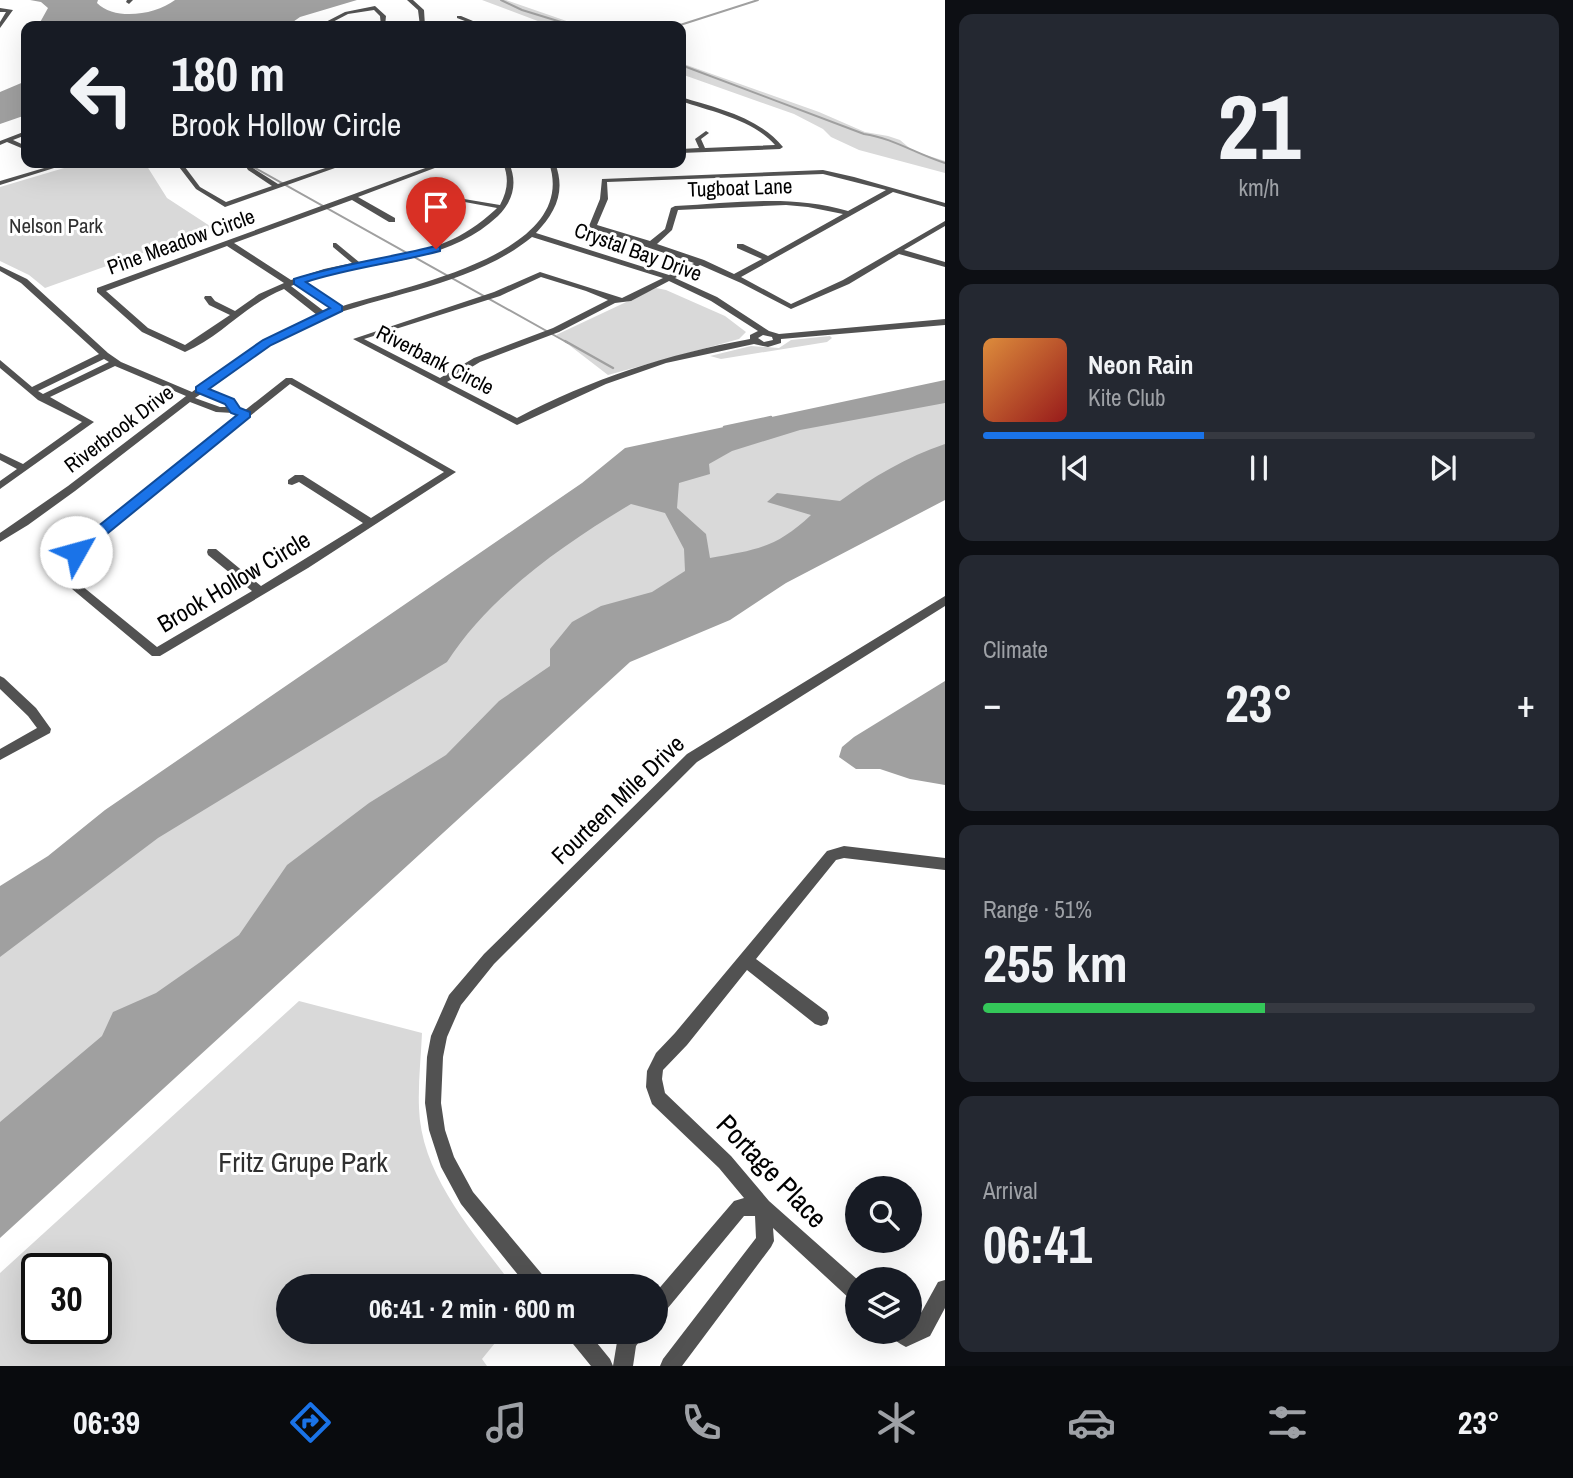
<!DOCTYPE html>
<html lang="en">
<head>
<meta charset="utf-8">
<style>
	:root { --surface:#171b24; --page:#242831; --text:#f1f3f6; --muted:#9ea1a6; --line:#363941; --accent:#1a73e8 }
	body { margin:0; font-family:"Archivo Narrow",sans-serif; background:var(--page); color:var(--text); height:100vh; display:flex; flex-direction:column; font-size:26px; white-space:nowrap }
	* { box-sizing:border-box; margin:0 }
	p { font-size:23px; color:var(--muted) }
	.icon { flex:none; width:38px; height:38px; fill:none; stroke:currentColor; stroke-width:2; stroke-linecap:round; stroke-linejoin:round }
	.map { position:relative; flex:1; overflow:hidden }
	.panel { display:flex; flex-direction:column; gap:14px; padding:14px; background:#0d0f14; width:628px }
	.panel>* { flex:none }
	.guide { position:absolute; left:21px; top:21px; width:665px; height:147px; border-radius:14px; box-shadow:0 7px 28px #0002; background:#171b24; color:var(--text); overflow:hidden }
	.fabs { position:absolute; left:845px; top:1176px; display:grid; gap:14px }
	.fabs a { display:grid; place-items:center; width:77px; height:77px; border-radius:50%; background:var(--surface); box-shadow:0 7px 28px #0002; font-size:35px }
	.speed { position:absolute; left:21px; top:1253px; display:flex; gap:14px; font-size:35px; font-weight:700; text-align:center }
	.speed>* { display:grid; place-content:center; width:91px; height:91px; border-radius:50%; background:var(--surface); box-shadow:0 7px 28px #0002; line-height:1 }
	.speed .limit { border:4px solid #111; border-radius:10px; background:#fff; color:#111 }
	.pin { position:absolute; display:grid; place-items:center; width:60px; height:60px; color:#fff; margin:-72px -30px; border-radius:50% 50% 50% 0; rotate:-45deg; box-shadow:0 0 7px #0007 }
	.pin .icon { rotate:45deg }
	.me { position:absolute; width:77px; margin:-38px; rotate:52deg; stroke-linejoin:round; filter:drop-shadow(0 0 5px #0008) }
	.turn { display:flex; align-items:center; gap:24px; height:147px; padding:0 35px; font-size:32px }
	.turn .icon { width:91px; height:91px; stroke-width:2.5 }
	.turn b { display:block; font-size:49px; line-height:60px }
	.big { font-size:52px; font-weight:700; line-height:1.1 }
	.panel .card { flex:1; display:flex; flex-direction:column; justify-content:center; gap:10px; min-width:0; padding:0 24px; border-radius:14px; background:var(--page) }
	.panel .dial { align-items:center; gap:0 }
	.dial b { font-size:91px; line-height:1 }
	.song { display:flex; align-items:center; gap:21px }
	.cover { width:84px; height:84px; border-radius:10px; background:linear-gradient(135deg,hsl(30 70% 55%),hsl(0 70% 35%)) }
	.played { height:7px; border-radius:4px; background:linear-gradient(90deg,var(--accent) 40%,var(--line) 40%) }
	.keys { display:flex; justify-content:space-around; direction:ltr }
	.heat { display:flex; justify-content:space-between; align-items:center; font-size:38px; direction:ltr }
	.charge { height:10px; border-radius:5px; background:linear-gradient(90deg,#34c759 51%,var(--line) 0) }
	.trip { position:absolute; left:276px; top:1274px; width:392px; height:70px; border-radius:35px; background:var(--surface); box-shadow:0 7px 28px #0002; font-weight:700; line-height:70px; text-align:center }
	.tabs { display:flex; height:112px; justify-content:space-around; align-items:center; background:#090b0e; color:var(--muted) }
	.tabs .icon { width:49px; height:49px }
	.tabs .current { color:var(--accent) }
	.tabs b { font-size:32px; color:var(--text) }
	main { display:flex; flex:1; min-height:0 }
	.map>svg:first-child { display:block }
</style>
</head>
<body>
<main>
<div class="map">
<svg width="945" height="1366" viewBox="0 0 945 1366">
	<rect width="100%" height="100%" fill="#fff"/>
	<!-- green -->
	<path fill="#d9d9d9" fill-rule="evenodd" d="M 482,0 L 506,0 L 581,26 L 551,26 Z
		M 681,63 L 819,112 L 865,132 L 888,136 L 900,140 L 913,151 L 945,161 L 945,173 L 859,150 L 831,137 L 823,129 L 794,114 L 681,74 Z
		M 81,163 L 145,163 L 167,198 L 213,228 L 45,288 L 29,275 L 0,261 L 0,187 Z
		M 656,288 L 666,290 L 725,316 L 746,332 L 739,339 L 608,375 L 556,335 Z
		M 830,336 L 832,338 L 827,342 L 721,359 L 710,356 L 751,346 L 779,348 L 791,340 Z
		M 945,398 L 945,457 L 765,558 L 0,1145 L 0,933 L 607,503 L 723,445 Z
		M 299,1001 L 422,1033 C 421,1057 418,1083 419,1108 C 421,1176 475,1234 513,1286 L 289,1286 L 289,1332 L 504,1332 L 482,1359 L 487,1366 L 0,1366 L 0,1273 ZM 37,1269 L 96,1269 L 96,1328 L 37,1328 Z"/>
	<!-- water -->
	<path fill="#a0a0a0" d="M 30,0 L 98,0 L 97,3 C 115,21 155,15 175,0 L 357,0 L 300,17 L 290,24 L 282,25 L 38,26 L 48,8 L 41,2 Z
		M 26,81 L 26,115 L 0,124 L 0,92 Z
		M 945,380 L 945,403 L 800,430 L 732,451 L 709,464 L 710,474 L 679,483 L 677,508 L 706,534 L 710,558 C 756,550 776,548 811,515 L 767,502 L 777,493 L 840,501 C 873,477 906,457 945,444 L 945,500 L 786,583 L 730,620 L 630,662 L 0,1238 L 0,1122 L 102,1036 L 113,1012 L 156,993 L 239,935 L 287,865 L 369,803 L 446,755 L 499,701 L 550,666 L 550,649 L 572,622 L 601,606 L 652,592 L 685,571 L 684,549 L 665,513 L 631,504 C 565,543 489,596 447,662 L 158,838 L 0,957 L 0,886 L 48,856 L 105,810 L 582,483 L 625,448 Z
		M 945,681 L 945,785 L 910,779 L 880,769 L 856,769 L 839,757 L 842,747 L 854,737 Z"/>
	<g fill="none" stroke-linecap="round" stroke-linejoin="round">
		<!-- stream-far1 -->
		<path stroke="#a0a0a0" stroke-width="2" d="M 501,0 L 522,10 L 574,26
			M 677,26 L 758,0
			M 681,65 L 864,134 C 893,138 916,154 945,163
			M 246,163 L 568,343"/>
		<!-- stream -->
		<path stroke="#a0a0a0" stroke-width="2.5" d="M 565,341 L 613,368
			M 724,427 L 771,417"/>
		<!-- minor -->
		<path fill="#525252" fill-rule="evenodd" d="M 127,0 L 133,0 L 129,4 L 126,2 Z
			M 407,0 L 413,0 L 424,10 L 425,26 L 420,26 L 418,10 Z
			M 375,6 L 386,16 L 385,26 L 381,26 L 380,16 L 374,10 L 348,14 L 325,26 L 318,26 L 345,12 Z
			M 0,8 L 13,10 L 0,28 L 0,22 L 6,12 L 0,12 Z
			M 457,16 L 461,16 L 485,26 L 478,26 L 457,18 Z
			M 681,97 C 716,108 759,117 783,147 L 780,149 L 681,153 L 681,149 L 699,148 L 695,139 L 706,131 L 709,133 L 701,139 L 705,148 L 775,145 C 752,119 712,112 681,101 Z
			M 26,131 L 26,135 L 13,140 L 26,146 L 26,150 L 7,142 L 0,145 L 0,141 Z
			M 61,163 L 70,163 L 0,185 L 0,181 Z
			M 176,163 L 182,163 L 200,187 L 226,202 L 272,186 L 248,170 L 245,165 L 248,163 L 257,163 L 252,166 L 253,168 L 278,184 L 340,163 L 349,163 L 225,207 L 196,189 Z
			M 439,163 L 448,163 L 358,197 L 395,218 L 395,222 L 389,222 L 352,200 L 234,243 L 291,280 L 324,269 L 352,263 L 333,247 L 333,243 L 336,243 L 359,262 C 414,253 453,249 495,210 L 497,208 L 454,200 L 458,198 L 500,205 C 508,190 509,178 503,163 L 509,163 C 518,183 513,201 498,216 C 461,251 408,260 360,268 C 352,270 342,270 333,272 C 323,274 313,278 303,282 L 340,307 C 399,287 581,256 549,163 L 555,163 C 566,191 556,212 536,233 L 669,275 L 694,263 L 590,228 L 589,226 L 600,199 L 602,179 L 823,170 L 854,177 L 945,203 L 945,207 L 893,192 L 741,277 L 791,304 L 843,280 L 945,221 L 945,226 L 904,250 L 945,262 L 945,267 L 899,254 L 849,284 L 791,309 L 741,283 L 700,265 L 675,278 L 717,297 L 769,331 L 779,334 L 945,319 L 945,325 L 781,339 L 781,343 L 768,347 L 754,344 L 666,363 L 606,384 L 517,425 L 353,339 L 494,292 L 540,272 L 622,298 L 663,278 L 532,237 C 473,285 391,292 322,319 C 279,335 243,362 207,389 L 233,399 L 239,408 L 244,411 L 286,378 L 292,378 L 456,472 L 308,568 L 160,656 L 152,656 L 47,568 L 239,415 L 233,413 L 216,412 L 190,402 L 75,491 L 28,525 L 0,542 L 0,533 L 68,486 L 186,396 L 115,366 L 50,397 L 94,422 L 0,489 L 0,481 L 17,469 L 0,460 L 0,453 L 23,464 L 82,422 L 38,400 L 0,368 L 0,360 L 32,387 L 99,354 L 21,283 L 0,271 L 0,266 L 27,279 L 108,353 L 121,362 L 192,392 C 231,362 271,332 317,315 L 284,289 C 246,304 221,337 185,352 L 142,332 L 97,292 L 97,288 ZM 823,174 L 886,190 L 848,211 C 792,194 733,203 675,206 L 671,208 L 665,229 L 650,241 L 597,225 L 608,199 L 607,182 ZM 786,205 L 808,207 L 843,214 L 768,256 L 743,244 L 737,244 L 737,248 L 762,259 L 734,274 L 704,260 L 657,244 L 672,230 L 678,210 ZM 227,246 L 284,283 L 259,294 L 235,311 L 215,301 L 211,296 L 205,296 L 204,298 L 209,305 L 230,315 L 185,345 L 148,328 L 106,291 ZM 541,277 L 586,291 L 608,300 L 553,328 L 474,358 L 440,378 L 364,339 L 500,296 ZM 669,281 L 711,301 L 758,331 L 750,335 L 750,339 C 668,354 591,379 517,418 L 447,382 L 480,362 L 559,332 L 615,303 L 631,301 ZM 296,284 L 333,309 L 325,312 L 291,286 ZM 763,335 L 772,337 L 773,340 L 764,342 L 758,338 ZM 104,359 L 109,362 L 43,394 L 38,391 ZM 290,384 L 444,472 L 371,518 L 303,475 L 295,475 L 288,480 L 288,484 L 292,485 L 299,482 L 363,523 L 261,586 L 216,549 L 208,549 L 207,552 L 208,555 L 252,591 L 157,647 L 60,568 ZM 201,394 L 226,403 L 229,407 L 220,407 L 195,398 Z
			M 945,596 L 945,606 L 697,762 L 494,964 L 461,1005 L 447,1037 L 443,1057 L 441,1103 L 445,1130 L 454,1157 L 473,1192 L 546,1279 L 548,1286 L 527,1286 L 461,1204 L 441,1167 L 429,1130 L 425,1103 L 427,1057 L 431,1036 L 449,995 L 484,954 L 687,754 Z
			M 0,676 L 4,678 L 36,708 L 51,729 L 50,733 L 0,760 L 0,749 L 37,728 L 28,716 L 0,689 Z
			M 844,846 L 945,858 L 945,870 L 844,858 L 836,860 L 756,959 L 827,1012 L 829,1018 L 827,1024 L 821,1026 L 815,1024 L 747,970 L 687,1045 L 663,1070 L 662,1079 L 665,1093 L 731,1156 L 769,1201 L 858,1280 L 858,1302 L 851,1300 L 773,1228 L 774,1241 L 771,1247 L 682,1366 L 660,1366 L 663,1359 L 756,1238 L 755,1216 L 744,1216 L 663,1314 L 656,1316 L 656,1292 L 734,1201 L 744,1198 L 719,1168 L 652,1104 L 646,1087 L 647,1071 L 656,1053 L 675,1033 L 827,851 Z
			M 945,1280 L 945,1308 L 930,1336 L 906,1347 C 898,1343 893,1340 891,1332 L 910,1332 L 910,1325 L 916,1322 L 938,1282 Z
			M 567,1332 L 588,1332 L 610,1359 L 613,1366 L 591,1366 L 569,1339 Z
			M 623,1332 L 646,1332 L 636,1346 L 633,1366 L 613,1366 L 617,1342 Z"/>
	</g>
	<!-- route -->
	<path fill="#1a73e8" stroke="#114b97" stroke-width="2" d="M 436,246 L 440,247 L 440,251 C 395,263 349,268 306,282 L 342,306 L 342,311 L 271,345 L 209,389 L 234,399 L 240,408 L 250,412 L 250,417 L 81,555 L 71,555 L 71,548 L 237,415 L 231,413 L 225,404 L 196,392 L 196,387 L 263,340 L 330,308 L 294,284 L 294,279 C 340,264 389,258 436,246 Z"/>
	<g text-anchor="middle" stroke-width="6" stroke-linejoin="round" paint-order="stroke">
		<!-- far-street labels -->
		<g font-size="21" fill="#000" stroke="#fff">
			<text transform="translate(740 188) rotate(-2)" y="7">Tugboat Lane</text>
			<text transform="translate(181 242) rotate(-20)" y="7">Pine Meadow Circle</text>
			<text transform="translate(638 252) rotate(20)" y="7">Crystal Bay Drive</text>
			<text transform="translate(435 360) rotate(27)" y="7">Riverbank Circle</text>
			<text transform="translate(119 429) rotate(-37)" y="7">Riverbrook Drive</text>
		</g>
		<!-- far-park labels -->
		<g font-size="21" fill="#303030" stroke="#fff">
			<text x="56" y="233">Nelson Park</text>
		</g>
		<!-- street labels -->
		<g font-size="24" fill="#000" stroke="#fff">
			<text transform="translate(234 582) rotate(-31)" y="8">Brook Hollow Circle</text>
			<text transform="translate(618 800) rotate(-44)" y="8">Fourteen Mile Drive</text>
		</g>
		<!-- near-park labels -->
		<g font-size="28" fill="#303030" stroke="#fff">
			<text x="303" y="1172">Fritz Grupe Park</text>
		</g>
		<!-- near-street labels -->
		<g font-size="28" fill="#000" stroke="#fff">
			<text transform="translate(772 1171) rotate(46)" y="10">Portage Place</text>
		</g>
	</g>
</svg>
<div class="fabs">
<a><svg class="icon" aria-label="search" viewBox="0 0 24 24"><circle cx="10" cy="10" r="6"/><path d="M15 15l6 6"/></svg></a>
<a><svg class="icon" aria-label="layers" viewBox="0 0 24 24"><path d="M12 4l9 5-9 5-9-5zM3 14l9 5 9-5"/></svg></a>
</div>
<div class="speed"><div class="limit">30</div></div>
<div class="pin" style="left:436px;top:249px;background:#d93025"><svg class="icon" aria-label="arrive" viewBox="0 0 24 24"><path d="M6 21V4h12l-3 4 3 4H6"/></svg></div>
<svg class="me" style="left:76px;top:552px" viewBox="-20 -20 40 40"><circle r="19" fill="#fff"/><path d="M0-13L10 11 0 6-10 11z" fill="#1a73e8"/></svg>
<div class="trip">06:41 · 2 min · 600 m</div>
<div class="guide">
<div class="turn"><svg class="icon" aria-label="left" viewBox="0 0 24 24"><path d="M17 20v-9H6M10 6l-5 5 5 5"/></svg><div><b>180 m</b>Brook Hollow Circle</div></div>
</div>
</div>
<section class="panel">
<div class="card dial"><b>21</b><p>km/h</p></div>
<div class="card">
<div class="song"><i class="cover"></i><div><b>Neon Rain</b><p>Kite Club</p></div></div>
<div class="played"></div>
<div class="keys"><svg class="icon" aria-label="previous" viewBox="0 0 24 24"><path d="M18 5L8 12l10 7zM5 5v14"/></svg><svg class="icon" aria-label="pause" viewBox="0 0 24 24"><path d="M8 5v14M16 5v14"/></svg><svg class="icon" aria-label="next" viewBox="0 0 24 24"><path d="M6 5l10 7-10 7zM19 5v14"/></svg></div>
</div>
<div class="card"><p>Climate</p>
<div class="heat"><a>−</a><b class="big">23°</b><a>+</a></div>
</div>
<div class="card"><p>Range · 51%</p><b class="big">255 km</b><div class="charge"></div></div>
<div class="card"><p>Arrival</p><b class="big">06:41</b></div>
</section>
</main>
<nav class="tabs">
<b>06:39</b>
<svg class="icon current" aria-label="directions" viewBox="0 0 24 24"><path d="M12 3l9 9-9 9-9-9zM9 14v-3h6M13 9l2 2-2 2"/></svg>
<svg class="icon" aria-label="music" viewBox="0 0 24 24"><path d="M9 18V5l10-2v13"/><circle cx="6" cy="18" r="3"/><circle cx="16" cy="16" r="3"/></svg>
<svg class="icon" aria-label="phone" viewBox="0 0 24 24"><path d="M5 4h4l2 5-3 2q2 4 5 5l2-3 5 2v4C11 20 4 13 5 4z"/></svg>
<svg class="icon" aria-label="climate" viewBox="0 0 24 24"><path d="M12 3v18M4 7l16 10M4 17L20 7"/></svg>
<svg class="icon" aria-label="car" viewBox="0 0 24 24"><path d="M5 17H2v-5l4-1 3-4h7l3 4 3 1v5h-3M9 17h6M6 11h13"/><circle cx="7" cy="17" r="2"/><circle cx="17" cy="17" r="2"/></svg>
<svg class="icon" aria-label="filters" viewBox="0 0 24 24"><path d="M4 7h16M4 17h16"/><circle cx="9" cy="7" r="2"/><circle cx="15" cy="17" r="2"/></svg>
<b>23°</b>
</nav>
</body>
</html>
